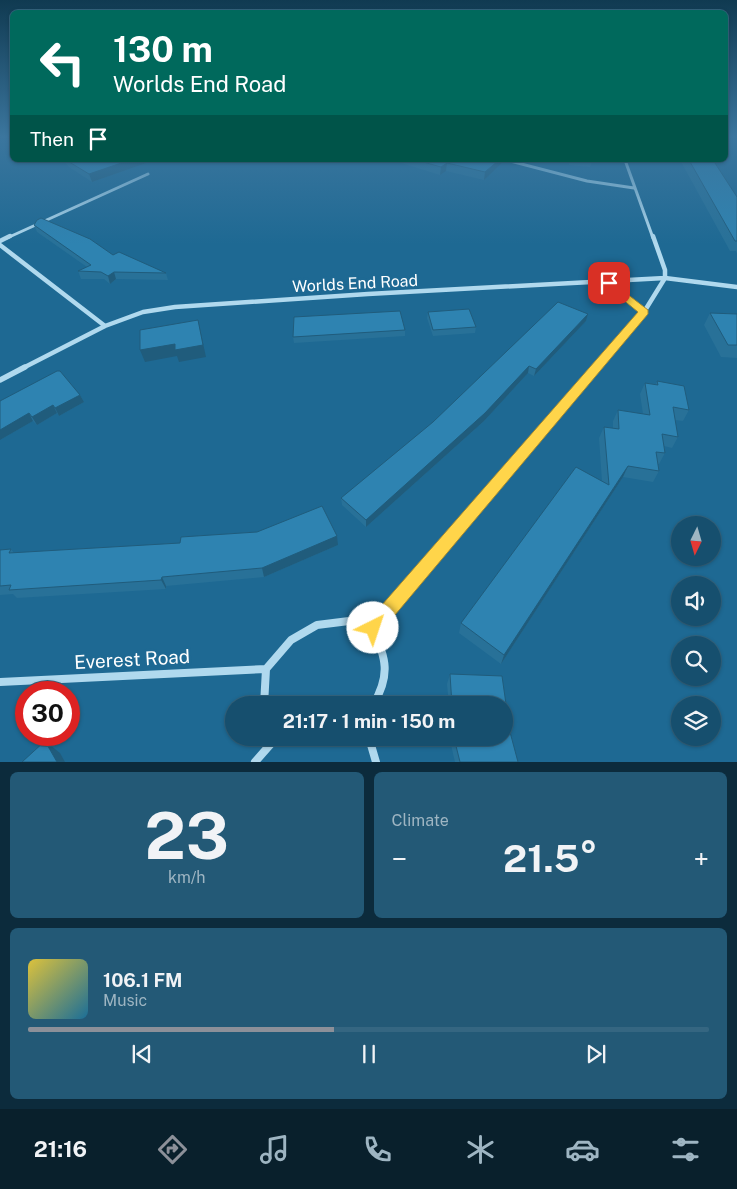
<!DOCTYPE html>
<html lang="en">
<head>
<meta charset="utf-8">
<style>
	:root { --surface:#164f6e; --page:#235976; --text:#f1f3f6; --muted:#9eb5c2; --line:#356681; --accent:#8c9099 }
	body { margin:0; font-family:"Public Sans",sans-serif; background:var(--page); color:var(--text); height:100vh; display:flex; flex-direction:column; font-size:19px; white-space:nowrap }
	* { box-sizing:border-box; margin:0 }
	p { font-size:16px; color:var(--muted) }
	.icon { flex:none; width:28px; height:28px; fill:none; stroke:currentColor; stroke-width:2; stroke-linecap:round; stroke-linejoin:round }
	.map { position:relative; height:762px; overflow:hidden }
	.panel { display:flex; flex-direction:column; gap:10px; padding:10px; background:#0c2b3c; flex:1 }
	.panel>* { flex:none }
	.top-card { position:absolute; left:10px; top:10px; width:718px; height:152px; border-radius:8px; box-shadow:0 1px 4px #0004,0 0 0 1px var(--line); background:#00695c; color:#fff; overflow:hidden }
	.needle { width:32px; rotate:185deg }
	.tools { position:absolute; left:671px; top:516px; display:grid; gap:10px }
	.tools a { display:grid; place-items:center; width:50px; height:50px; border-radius:50%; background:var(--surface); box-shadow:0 1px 4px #0004,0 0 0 1px var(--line); font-size:25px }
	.speed { position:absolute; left:15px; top:681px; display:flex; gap:10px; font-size:25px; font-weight:700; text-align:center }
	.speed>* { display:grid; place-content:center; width:65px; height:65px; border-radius:50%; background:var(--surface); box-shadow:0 1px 4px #0004,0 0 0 1px var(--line); line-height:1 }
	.speed .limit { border:8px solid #d22; background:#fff; color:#111 }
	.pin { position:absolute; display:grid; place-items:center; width:42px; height:42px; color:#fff; margin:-21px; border-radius:10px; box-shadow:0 2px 8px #0006 }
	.me { position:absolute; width:55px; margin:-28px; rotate:41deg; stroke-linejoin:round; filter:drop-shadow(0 0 4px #0008) }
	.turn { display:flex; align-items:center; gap:18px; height:105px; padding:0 20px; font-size:22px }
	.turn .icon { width:65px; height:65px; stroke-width:2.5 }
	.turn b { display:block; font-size:35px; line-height:42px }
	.then { display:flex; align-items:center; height:48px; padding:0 20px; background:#0003; gap:10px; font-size:19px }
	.big { font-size:38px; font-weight:700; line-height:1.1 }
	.panel .tile { flex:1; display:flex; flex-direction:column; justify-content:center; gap:8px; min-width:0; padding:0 18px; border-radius:8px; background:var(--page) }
	.panel .dial { align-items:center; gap:0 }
	.dial b { font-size:65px; line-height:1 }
	.song { display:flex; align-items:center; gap:15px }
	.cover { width:60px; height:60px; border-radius:8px; background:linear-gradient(135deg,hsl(50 70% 55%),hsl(200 70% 35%)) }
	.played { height:5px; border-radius:2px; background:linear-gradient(90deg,var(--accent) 45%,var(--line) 45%) }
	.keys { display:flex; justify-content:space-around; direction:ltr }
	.heat { display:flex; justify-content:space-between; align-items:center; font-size:28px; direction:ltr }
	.panel .tiles { flex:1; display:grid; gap:10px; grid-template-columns:1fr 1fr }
	.tile:last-child { grid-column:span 2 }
	.trip { position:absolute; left:225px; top:696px; width:288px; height:50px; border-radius:25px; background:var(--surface); box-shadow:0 1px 4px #0004,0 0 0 1px var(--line); font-weight:700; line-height:50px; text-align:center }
	.menu { display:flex; height:80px; justify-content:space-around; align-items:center; background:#09202c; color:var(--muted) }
	.menu .icon { width:35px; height:35px }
	.menu .current { color:var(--accent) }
	.menu b { font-size:22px; color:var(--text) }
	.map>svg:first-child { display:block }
</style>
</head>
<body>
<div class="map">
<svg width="737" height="762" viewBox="0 0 737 762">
	<rect width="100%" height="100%" fill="#1e6993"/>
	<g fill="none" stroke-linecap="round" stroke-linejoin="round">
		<!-- minor-far3 -->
		<path stroke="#b0d9ee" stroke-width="3" d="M 506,160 L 587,181 L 634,188
			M 625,160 L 653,238
			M 7,238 L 148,174"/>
		<!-- minor-far2 -->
		<path stroke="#b0d9ee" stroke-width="4.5" d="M 653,236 L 665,270 L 665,278
			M 0,241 L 10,236
			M 0,245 L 105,326
			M 609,283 L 644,312
			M 23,368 L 105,326 L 143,312 L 175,307 L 368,294 L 665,278 L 737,287
			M 596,368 L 644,312 L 665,278"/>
		<!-- minor-far1 -->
		<path stroke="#b0d9ee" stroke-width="5.5" d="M 0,380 L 25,367
			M 449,539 L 597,367"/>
		<!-- minor -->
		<path stroke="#b0d9ee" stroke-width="8" d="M 373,628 L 450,538
			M 0,682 L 266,669
			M 264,705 L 266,669 L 291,640 L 317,625 L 349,621 L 373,628 C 386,658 391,675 373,705
			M 369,738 L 376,762
			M 255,762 L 276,738"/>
	</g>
	<!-- wall -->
	<path fill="#287198" d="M 63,160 L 155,160 L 92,182 L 69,167 Z
		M 398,160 L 504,160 L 503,162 L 484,180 L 446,171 L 440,175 L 398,162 Z
		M 569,160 L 592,160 L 592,162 L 590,167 L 569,165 Z
		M 680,160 L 713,160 L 737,197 L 737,254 L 736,251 L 730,251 Z
		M 34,225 L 113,255 L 166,273 L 168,280 L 116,279 L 110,284 L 104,279 L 81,279 L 78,271 L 87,267 L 37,232 Z
		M 428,312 L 476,327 L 475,333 L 433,336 L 427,318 Z
		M 710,313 L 737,314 L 737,358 L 721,357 L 704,325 Z
		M 588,314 L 586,321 L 534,376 L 528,373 L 484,421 L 366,527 L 342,505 L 341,498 Z
		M 405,330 L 405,336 L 294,343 L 293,337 Z
		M 57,371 L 80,395 L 84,402 L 59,416 L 57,413 L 37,425 L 33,421 L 0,440 Z
		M 657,381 L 689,410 L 683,421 L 675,420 L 678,437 L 672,448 L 664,446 L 665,453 L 659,464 L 658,464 L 659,471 L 653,482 L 623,477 L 501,664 L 459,633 L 461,623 L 602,482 L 599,438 L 604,427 L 613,428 L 613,421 L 618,410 L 643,414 L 640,394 L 645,383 L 656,384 Z
		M 338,545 L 264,577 L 166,586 L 166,589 L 17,598 L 13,594 L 0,595 L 0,550 L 11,549 L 14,553 Z
		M 450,674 L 502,676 L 510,732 L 518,762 L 455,762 L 451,745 L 451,738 L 504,738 L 504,705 L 449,705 L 447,684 Z"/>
	<!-- shaded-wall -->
	<path fill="#205c7c" d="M 130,160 L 155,160 L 92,182 L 89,174 Z
		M 499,160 L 504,160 L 503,162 L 484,180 L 485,172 Z
		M 447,163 L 446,171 L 440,175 L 441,167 Z
		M 114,272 L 116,279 L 110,284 L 108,276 Z
		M 588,314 L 586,321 L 534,376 L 536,369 Z
		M 198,320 L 206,357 L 179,362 L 177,356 L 145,362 L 140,350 Z
		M 529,366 L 528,373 L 484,421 L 366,527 L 366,520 Z
		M 80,395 L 84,402 L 59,416 L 55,408 Z
		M 53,405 L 57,413 L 37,425 L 32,417 Z
		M 29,413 L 33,421 L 0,440 L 0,430 Z
		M 628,466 L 623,477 L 501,664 L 504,655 Z
		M 337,536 L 338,545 L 264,577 L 262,568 Z
		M 162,577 L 166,586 L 166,589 L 161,580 Z
		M 45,741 L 60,753 L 65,762 L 57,762 Z"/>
	<!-- building -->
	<path fill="#2e83b1" stroke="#205c7c" d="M 66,160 L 130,160 L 89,174 Z
		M 416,160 L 499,160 L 485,172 L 447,163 L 441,167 Z
		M 572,160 L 592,160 L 592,162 Z
		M 689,160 L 713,160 L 737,197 L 737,241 L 735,241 Z
		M 41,218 L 90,239 L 113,255 L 119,252 L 166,273 L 114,272 L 108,276 L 101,272 L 78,271 L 91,265 L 34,225 L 37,220 Z
		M 558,302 L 588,314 L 536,369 L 529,366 L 485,413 L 366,520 L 341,498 L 433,422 Z
		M 469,309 L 476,327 L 433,330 L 428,312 Z
		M 400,311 L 405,330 L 293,337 L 294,317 Z
		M 710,313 L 737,314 L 737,345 L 728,345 Z
		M 198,320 L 203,345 L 175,350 L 175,344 L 140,350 L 140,330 Z
		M 57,371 L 60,371 L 80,395 L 55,408 L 53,405 L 32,417 L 29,413 L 0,430 L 0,401 Z
		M 657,381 L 684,386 L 689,410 L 673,407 L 678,437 L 662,434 L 665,453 L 656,452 L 659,471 L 628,466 L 504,655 L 461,623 L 576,467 L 609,485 L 604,427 L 619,429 L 618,410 L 650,415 L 645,383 L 658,385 Z
		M 322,506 L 337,536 L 262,568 L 162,577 L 161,580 L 9,590 L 11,585 L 0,586 L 0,550 L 11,549 L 9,553 L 180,543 L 181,537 L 257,532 Z
		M 450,674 L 502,676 L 510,732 L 518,762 L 460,762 L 454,738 L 504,738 L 504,705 L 452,705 Z
		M 45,741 L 57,762 L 22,762 Z"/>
	<!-- sky -->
	<linearGradient id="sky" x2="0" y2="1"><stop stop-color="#103a51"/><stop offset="0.56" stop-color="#3b769e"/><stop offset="1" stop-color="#3b769e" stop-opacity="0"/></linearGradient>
	<rect width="737" height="244" fill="url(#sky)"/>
	<!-- route -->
	<path fill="#ffd54a" stroke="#a68a30" d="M 609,280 L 648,310 L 648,314 L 379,634 L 373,636 L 367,634 L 365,628 L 367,622 L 638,312 L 605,285 L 604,283 Z"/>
	<g text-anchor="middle" stroke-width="5" stroke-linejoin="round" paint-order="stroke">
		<!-- street labels -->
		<g font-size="16" fill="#fff" stroke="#1e6993">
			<text transform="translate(355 283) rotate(-3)" y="6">Worlds End Road</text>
		</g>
		<!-- near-street labels -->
		<g font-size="19" fill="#fff" stroke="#1e6993">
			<text transform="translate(132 659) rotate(-3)" y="7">Everest Road</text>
		</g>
	</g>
</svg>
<div class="tools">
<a><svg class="needle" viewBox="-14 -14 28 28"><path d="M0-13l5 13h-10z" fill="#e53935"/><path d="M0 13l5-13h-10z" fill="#9eb5c2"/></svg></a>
<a><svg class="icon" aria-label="sound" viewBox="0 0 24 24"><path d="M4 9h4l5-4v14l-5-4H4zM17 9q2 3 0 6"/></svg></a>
<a><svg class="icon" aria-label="search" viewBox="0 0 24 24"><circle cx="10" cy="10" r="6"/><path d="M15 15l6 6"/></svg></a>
<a><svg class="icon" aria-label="layers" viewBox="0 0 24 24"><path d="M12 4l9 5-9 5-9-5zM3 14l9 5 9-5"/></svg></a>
</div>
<div class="speed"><div class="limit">30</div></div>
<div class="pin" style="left:609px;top:283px;background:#d93025"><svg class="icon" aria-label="arrive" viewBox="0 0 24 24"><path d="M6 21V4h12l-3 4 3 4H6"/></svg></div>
<svg class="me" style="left:373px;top:628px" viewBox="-20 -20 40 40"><circle r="19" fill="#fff"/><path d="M0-13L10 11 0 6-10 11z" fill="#ffd54a"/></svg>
<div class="trip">21:17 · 1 min · 150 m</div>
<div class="top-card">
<div class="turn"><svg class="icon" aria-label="left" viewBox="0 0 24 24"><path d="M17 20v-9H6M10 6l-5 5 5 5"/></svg><div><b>130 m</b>Worlds End Road</div></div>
<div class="then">Then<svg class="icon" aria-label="arrive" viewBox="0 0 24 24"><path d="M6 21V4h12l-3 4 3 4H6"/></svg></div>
</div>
</div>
<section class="panel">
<div class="tiles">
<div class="tile dial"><b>23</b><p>km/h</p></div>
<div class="tile"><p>Climate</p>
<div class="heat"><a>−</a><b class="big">21.5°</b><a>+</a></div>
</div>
<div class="tile">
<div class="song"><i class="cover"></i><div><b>106.1 FM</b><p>Music</p></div></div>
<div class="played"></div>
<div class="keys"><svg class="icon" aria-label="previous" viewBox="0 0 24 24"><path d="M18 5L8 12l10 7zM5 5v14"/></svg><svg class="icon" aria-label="pause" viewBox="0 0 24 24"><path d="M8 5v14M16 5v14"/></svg><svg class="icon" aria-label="next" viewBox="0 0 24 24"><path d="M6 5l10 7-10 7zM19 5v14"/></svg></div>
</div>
</div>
</section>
<nav class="menu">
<b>21:16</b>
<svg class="icon current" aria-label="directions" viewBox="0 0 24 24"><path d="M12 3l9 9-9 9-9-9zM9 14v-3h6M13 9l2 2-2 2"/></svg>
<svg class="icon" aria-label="music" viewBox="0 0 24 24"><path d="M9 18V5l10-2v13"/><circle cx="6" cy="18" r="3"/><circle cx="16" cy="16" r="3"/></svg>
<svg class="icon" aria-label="phone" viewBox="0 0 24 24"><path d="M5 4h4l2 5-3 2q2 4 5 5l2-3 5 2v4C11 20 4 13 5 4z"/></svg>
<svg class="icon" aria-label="climate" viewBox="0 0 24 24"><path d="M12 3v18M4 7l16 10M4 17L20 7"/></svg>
<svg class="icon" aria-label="car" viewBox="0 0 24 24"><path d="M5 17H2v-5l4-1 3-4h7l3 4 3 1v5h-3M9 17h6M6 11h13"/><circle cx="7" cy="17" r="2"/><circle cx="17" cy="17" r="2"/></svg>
<svg class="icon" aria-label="filters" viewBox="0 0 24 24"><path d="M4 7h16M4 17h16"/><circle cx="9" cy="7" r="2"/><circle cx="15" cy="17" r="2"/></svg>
</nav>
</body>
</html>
